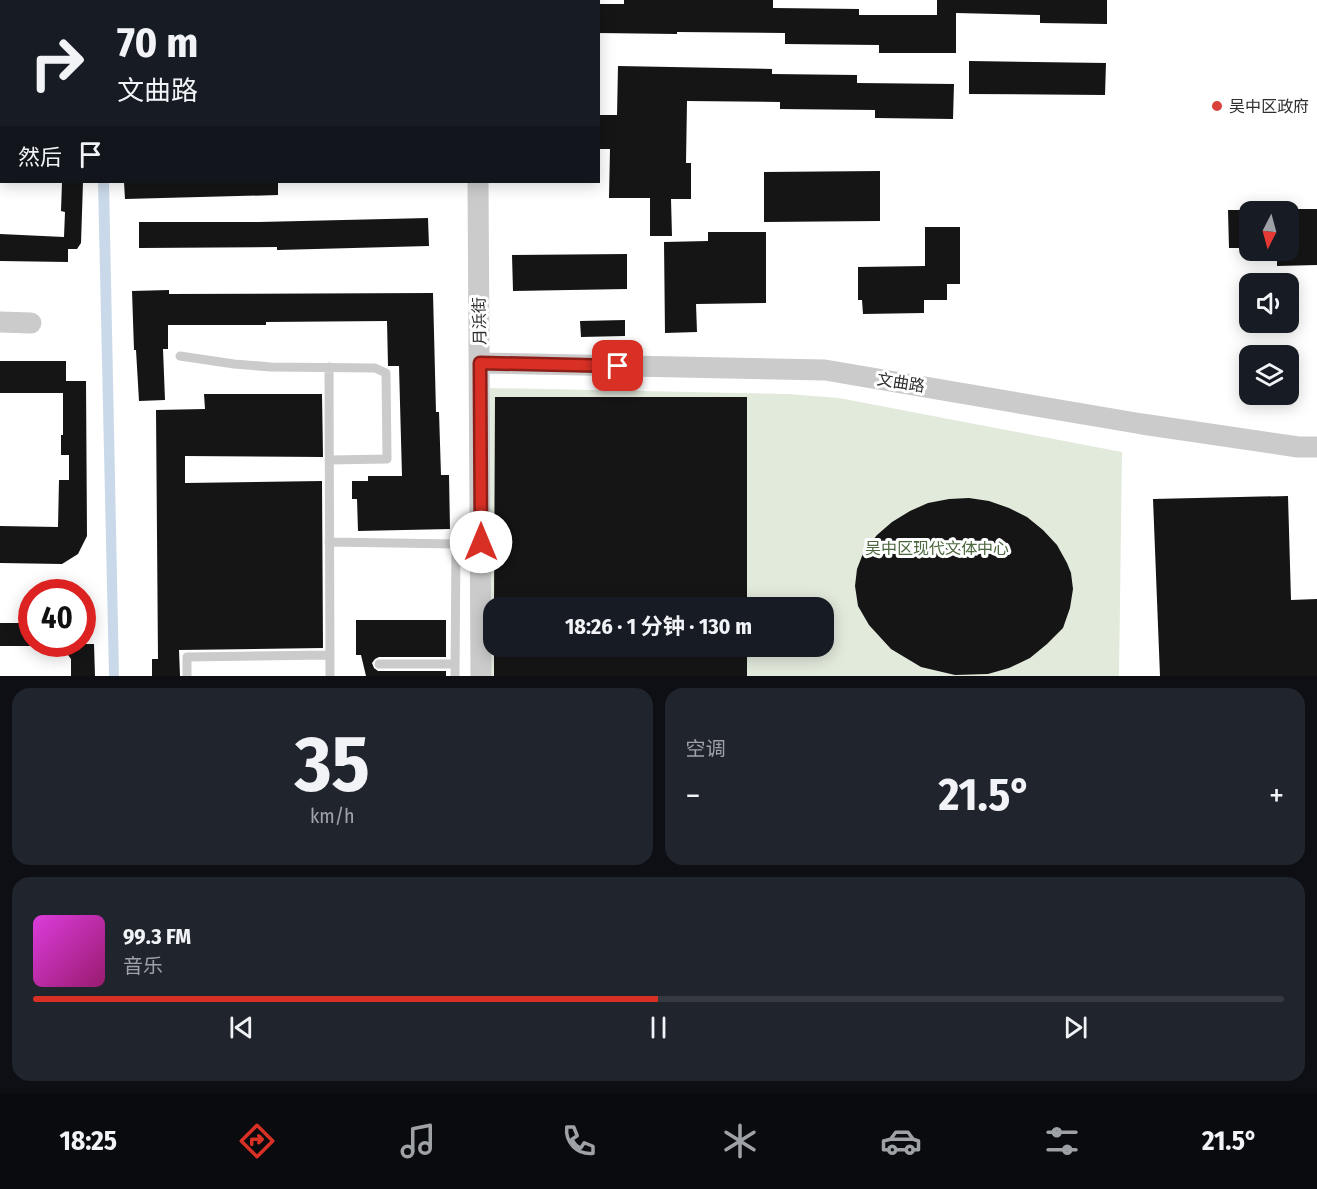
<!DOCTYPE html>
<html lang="zh">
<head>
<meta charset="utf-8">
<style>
	:root { --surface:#171b24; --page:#20242c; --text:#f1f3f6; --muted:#9ea1a6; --line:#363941; --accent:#d93025 }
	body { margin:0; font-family:"Fira Sans Condensed","Noto Sans SC",sans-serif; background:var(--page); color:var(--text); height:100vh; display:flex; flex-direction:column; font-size:22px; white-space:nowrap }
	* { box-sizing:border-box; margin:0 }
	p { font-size:20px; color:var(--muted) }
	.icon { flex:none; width:33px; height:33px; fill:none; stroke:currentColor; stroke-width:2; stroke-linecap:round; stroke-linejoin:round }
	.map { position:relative; height:676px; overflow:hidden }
	.sheet { display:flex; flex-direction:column; gap:12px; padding:12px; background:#0d0f14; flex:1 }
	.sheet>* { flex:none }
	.hud { position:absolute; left:0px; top:0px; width:600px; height:183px; box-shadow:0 3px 15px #0003; background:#171b24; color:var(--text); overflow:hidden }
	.needle { width:39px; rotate:186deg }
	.buttons { position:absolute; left:1239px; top:201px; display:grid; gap:12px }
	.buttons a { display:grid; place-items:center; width:60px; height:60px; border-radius:12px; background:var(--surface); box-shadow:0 3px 15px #0003; font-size:30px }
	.speed { position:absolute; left:18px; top:579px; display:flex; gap:12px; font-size:30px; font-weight:700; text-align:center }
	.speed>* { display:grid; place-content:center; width:78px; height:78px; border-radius:50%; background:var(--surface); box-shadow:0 3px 15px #0003; line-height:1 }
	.speed .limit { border:9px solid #d22; background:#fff; color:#111 }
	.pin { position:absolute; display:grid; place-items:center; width:51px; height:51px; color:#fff; margin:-26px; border-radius:12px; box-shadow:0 3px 9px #0006 }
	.me { position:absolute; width:66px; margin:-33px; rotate:0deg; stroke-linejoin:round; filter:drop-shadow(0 0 4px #0008) }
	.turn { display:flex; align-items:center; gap:21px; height:126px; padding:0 18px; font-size:27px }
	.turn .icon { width:78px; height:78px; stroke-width:2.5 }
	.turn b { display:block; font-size:42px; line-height:51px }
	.then { display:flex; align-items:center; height:57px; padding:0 18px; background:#0003; gap:12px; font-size:22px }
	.big { font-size:45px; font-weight:700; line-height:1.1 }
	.sheet .widget { flex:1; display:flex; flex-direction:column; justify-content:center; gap:9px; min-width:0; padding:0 21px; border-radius:18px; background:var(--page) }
	.sheet .dial { align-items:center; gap:0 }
	.dial b { font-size:78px; line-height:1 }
	.song { display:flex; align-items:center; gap:18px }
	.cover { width:72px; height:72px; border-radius:9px; background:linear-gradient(135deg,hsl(300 70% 55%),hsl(320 70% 35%)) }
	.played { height:6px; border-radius:3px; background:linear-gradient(90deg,var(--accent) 50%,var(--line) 50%) }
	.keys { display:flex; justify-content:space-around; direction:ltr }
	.heat { display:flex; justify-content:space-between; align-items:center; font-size:33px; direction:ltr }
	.sheet .tiles { flex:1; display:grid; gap:12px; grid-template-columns:1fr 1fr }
	.widget:last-child { grid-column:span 2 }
	.trip { position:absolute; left:483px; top:597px; width:351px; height:60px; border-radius:18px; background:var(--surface); box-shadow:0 3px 15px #0003; font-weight:700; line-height:60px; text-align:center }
	.menu { display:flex; height:96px; justify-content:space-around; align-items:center; background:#090b0e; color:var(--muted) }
	.menu .icon { width:42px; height:42px }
	.menu .on { color:var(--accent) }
	.menu b { font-size:27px; color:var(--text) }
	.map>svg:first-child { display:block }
</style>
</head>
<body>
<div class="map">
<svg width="1317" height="676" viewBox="0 0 1317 676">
	<rect width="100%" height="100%" fill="#fff"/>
	<!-- green -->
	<path fill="#e2eadc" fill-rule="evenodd" d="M 490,388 L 788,394 L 839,398 L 1122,452 L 1119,676 L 491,676 ZM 494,608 L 824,608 L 824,646 L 494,646 Z"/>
	<!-- water -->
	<path fill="#cad9e9" d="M 98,182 L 109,182 L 119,676 L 109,676 Z"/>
	<!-- building -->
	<path fill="#151515" d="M 624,0 L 773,0 L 773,8 L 859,9 L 859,15 L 937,15 L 937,0 L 1107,0 L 1107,24 L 1040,23 L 1040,15 L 956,13 L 956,53 L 879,53 L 879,45 L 785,44 L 785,33 L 677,32 L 677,34 L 598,33 L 598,4 L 624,4 Z
		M 969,61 L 1106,63 L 1105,95 L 969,94 Z
		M 618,66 L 772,69 L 772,74 L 857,75 L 857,83 L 954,84 L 953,119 L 875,118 L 875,110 L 780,109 L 780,102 L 687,101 L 686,163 L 691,163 L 691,199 L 671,199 L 672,236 L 650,236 L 650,198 L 609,198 L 610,149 L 598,149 L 598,115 L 617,115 Z
		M 880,171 L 880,221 L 764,222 L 764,172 Z
		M 62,182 L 83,182 L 81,243 L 77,249 L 68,249 L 68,262 L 0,261 L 0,234 L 64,237 L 65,212 L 61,211 Z
		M 124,182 L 278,182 L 278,195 L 125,199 Z
		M 1288,209 L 1317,209 L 1317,265 L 1277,266 L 1277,250 L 1288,250 Z
		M 1228,210 L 1250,210 L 1250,248 L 1229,248 Z
		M 428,218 L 429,246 L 277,250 L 277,247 L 139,248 L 139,222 L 259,222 Z
		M 925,227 L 960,227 L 960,284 L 947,284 L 947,300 L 924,300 L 924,313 L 863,314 L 862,300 L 858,300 L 858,267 L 925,266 Z
		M 708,232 L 766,232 L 766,303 L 696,304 L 697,332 L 665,333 L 664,242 L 708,241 Z
		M 627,254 L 627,289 L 513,291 L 512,255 Z
		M 169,290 L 169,294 L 433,293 L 436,412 L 439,412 L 441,475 L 449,475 L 450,529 L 358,531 L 357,499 L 352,499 L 352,481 L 368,481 L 368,476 L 402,476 L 399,366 L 388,366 L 387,321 L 266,322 L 266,325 L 168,325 L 168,349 L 163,349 L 165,400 L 139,401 L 136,350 L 134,350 L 132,291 Z
		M 625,320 L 625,336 L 581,337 L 580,321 Z
		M 0,361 L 66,361 L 66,381 L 86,381 L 87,536 L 78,554 L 62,564 L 0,563 L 0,526 L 58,527 L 59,480 L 69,480 L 69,455 L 61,455 L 61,435 L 63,435 L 63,393 L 0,393 Z
		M 204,394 L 322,394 L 323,457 L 185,456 L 185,483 L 322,481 L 323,648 L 179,650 L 180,676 L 152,676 L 152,659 L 158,659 L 156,410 L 205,409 Z
		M 495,397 L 747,397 L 747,608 L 494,608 Z
		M 1288,496 L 1291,600 L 1317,599 L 1317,676 L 1160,676 L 1153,499 Z
		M 969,498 L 989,501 L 1009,508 L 1027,517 L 1043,530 L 1057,545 L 1067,563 L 1071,573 L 1073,589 L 1070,608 L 1063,628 L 1047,644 L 1030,658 L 1009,668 L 988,674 L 955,675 L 921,667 L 891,649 L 869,625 L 858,606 L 855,586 L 857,569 L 864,551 L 877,535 L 892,522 L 910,511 L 928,503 L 949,499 Z
		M 356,620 L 446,620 L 446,657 L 379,657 L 375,659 L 372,663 L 374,668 L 378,671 L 446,671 L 446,676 L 366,676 L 361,655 L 356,655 Z
		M 0,623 L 32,623 L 32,646 L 0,646 Z
		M 60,644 L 94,644 L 95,676 L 71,676 L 71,659 Z
		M 494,646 L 747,646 L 747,676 L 494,676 Z"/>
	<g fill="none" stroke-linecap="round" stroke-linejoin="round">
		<!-- service -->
		<path stroke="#cbcbcb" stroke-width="9" d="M 180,356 L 234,364 L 271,367 L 375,368 L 386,373 L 387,459 L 329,460
			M 329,367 L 330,676
			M 329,542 L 456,544 L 455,676
			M 379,664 L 455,664
			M 187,676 L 187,657 L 330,655"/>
		<!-- tertiary -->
		<path stroke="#cbcbcb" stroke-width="21" d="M 475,0 L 475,2
			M 478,182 L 481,676
			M 0,322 L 31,323
			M 480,363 L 825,370 L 1142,424 L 1298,447 L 1317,447"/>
	</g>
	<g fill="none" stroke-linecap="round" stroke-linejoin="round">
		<defs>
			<path id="route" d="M 481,542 L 480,363 L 618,366"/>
		</defs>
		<!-- route casing -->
		<use href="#route" stroke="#8d1f18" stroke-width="15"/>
		<!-- route -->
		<use href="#route" stroke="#d93025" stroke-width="10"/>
	</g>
	<!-- markers -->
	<circle fill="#da433b" stroke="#fff" stroke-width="2" cx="1217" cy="106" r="6"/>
	<g text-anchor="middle" stroke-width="6" stroke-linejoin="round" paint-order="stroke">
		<!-- poi labels -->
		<g font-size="16" fill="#2e2e2e" stroke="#fff" text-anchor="start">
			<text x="1229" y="112">吴中区政府</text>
		</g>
		<!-- street labels -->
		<g font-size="16" fill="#2e2e2e" stroke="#fff">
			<text transform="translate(479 321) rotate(-91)" y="6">月浜街</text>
			<text transform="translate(901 382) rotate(9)" y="6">文曲路</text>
		</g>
		<!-- park labels -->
		<g font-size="16" fill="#4c673e" stroke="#fff">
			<text x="937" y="554">吴中区现代文体中心</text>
		</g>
	</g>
</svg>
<div class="buttons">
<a><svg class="needle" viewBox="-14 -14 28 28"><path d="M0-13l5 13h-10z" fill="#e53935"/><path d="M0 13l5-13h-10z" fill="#9ea1a6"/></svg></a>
<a><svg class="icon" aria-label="sound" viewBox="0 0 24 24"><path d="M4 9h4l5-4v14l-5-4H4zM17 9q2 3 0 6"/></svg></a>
<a><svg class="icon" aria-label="layers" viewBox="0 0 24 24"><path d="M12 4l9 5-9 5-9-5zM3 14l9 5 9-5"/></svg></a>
</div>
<div class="speed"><div class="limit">40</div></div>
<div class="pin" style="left:618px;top:366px;background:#d93025"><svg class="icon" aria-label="arrive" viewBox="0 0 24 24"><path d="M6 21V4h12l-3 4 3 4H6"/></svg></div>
<svg class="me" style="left:481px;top:542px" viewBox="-20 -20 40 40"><circle r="19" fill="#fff"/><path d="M0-13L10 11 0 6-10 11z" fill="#d93025"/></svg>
<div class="trip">18:26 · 1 分钟 · 130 m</div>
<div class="hud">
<div class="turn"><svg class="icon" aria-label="right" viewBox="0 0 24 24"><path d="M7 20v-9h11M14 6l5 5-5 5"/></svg><div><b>70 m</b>文曲路</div></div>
<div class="then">然后<svg class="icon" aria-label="arrive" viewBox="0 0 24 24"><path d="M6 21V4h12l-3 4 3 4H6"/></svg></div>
</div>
</div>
<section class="sheet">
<div class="tiles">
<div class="widget dial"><b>35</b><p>km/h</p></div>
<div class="widget"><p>空调</p>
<div class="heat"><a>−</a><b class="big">21.5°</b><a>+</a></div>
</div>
<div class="widget">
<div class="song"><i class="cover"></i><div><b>99.3 FM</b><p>音乐</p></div></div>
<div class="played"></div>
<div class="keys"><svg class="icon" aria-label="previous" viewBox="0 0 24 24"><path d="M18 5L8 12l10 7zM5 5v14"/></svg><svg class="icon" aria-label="pause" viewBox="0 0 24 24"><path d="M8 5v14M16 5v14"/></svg><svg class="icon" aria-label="next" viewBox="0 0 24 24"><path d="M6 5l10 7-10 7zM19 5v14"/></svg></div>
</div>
</div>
</section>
<nav class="menu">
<b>18:25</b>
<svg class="icon on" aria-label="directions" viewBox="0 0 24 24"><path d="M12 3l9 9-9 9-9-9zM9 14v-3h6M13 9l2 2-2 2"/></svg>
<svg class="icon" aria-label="music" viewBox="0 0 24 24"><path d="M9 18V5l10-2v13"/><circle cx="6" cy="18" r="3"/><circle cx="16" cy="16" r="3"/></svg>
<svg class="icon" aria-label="phone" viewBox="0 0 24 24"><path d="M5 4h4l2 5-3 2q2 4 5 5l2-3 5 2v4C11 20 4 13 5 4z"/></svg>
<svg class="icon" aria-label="climate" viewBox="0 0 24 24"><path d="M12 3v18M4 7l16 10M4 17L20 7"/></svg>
<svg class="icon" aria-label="car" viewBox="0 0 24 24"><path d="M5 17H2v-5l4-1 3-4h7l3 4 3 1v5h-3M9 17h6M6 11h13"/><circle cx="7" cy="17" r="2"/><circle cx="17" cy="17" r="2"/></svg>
<svg class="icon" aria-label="filters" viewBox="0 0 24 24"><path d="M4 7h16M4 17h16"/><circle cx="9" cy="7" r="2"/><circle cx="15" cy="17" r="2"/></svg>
<b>21.5°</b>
</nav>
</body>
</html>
